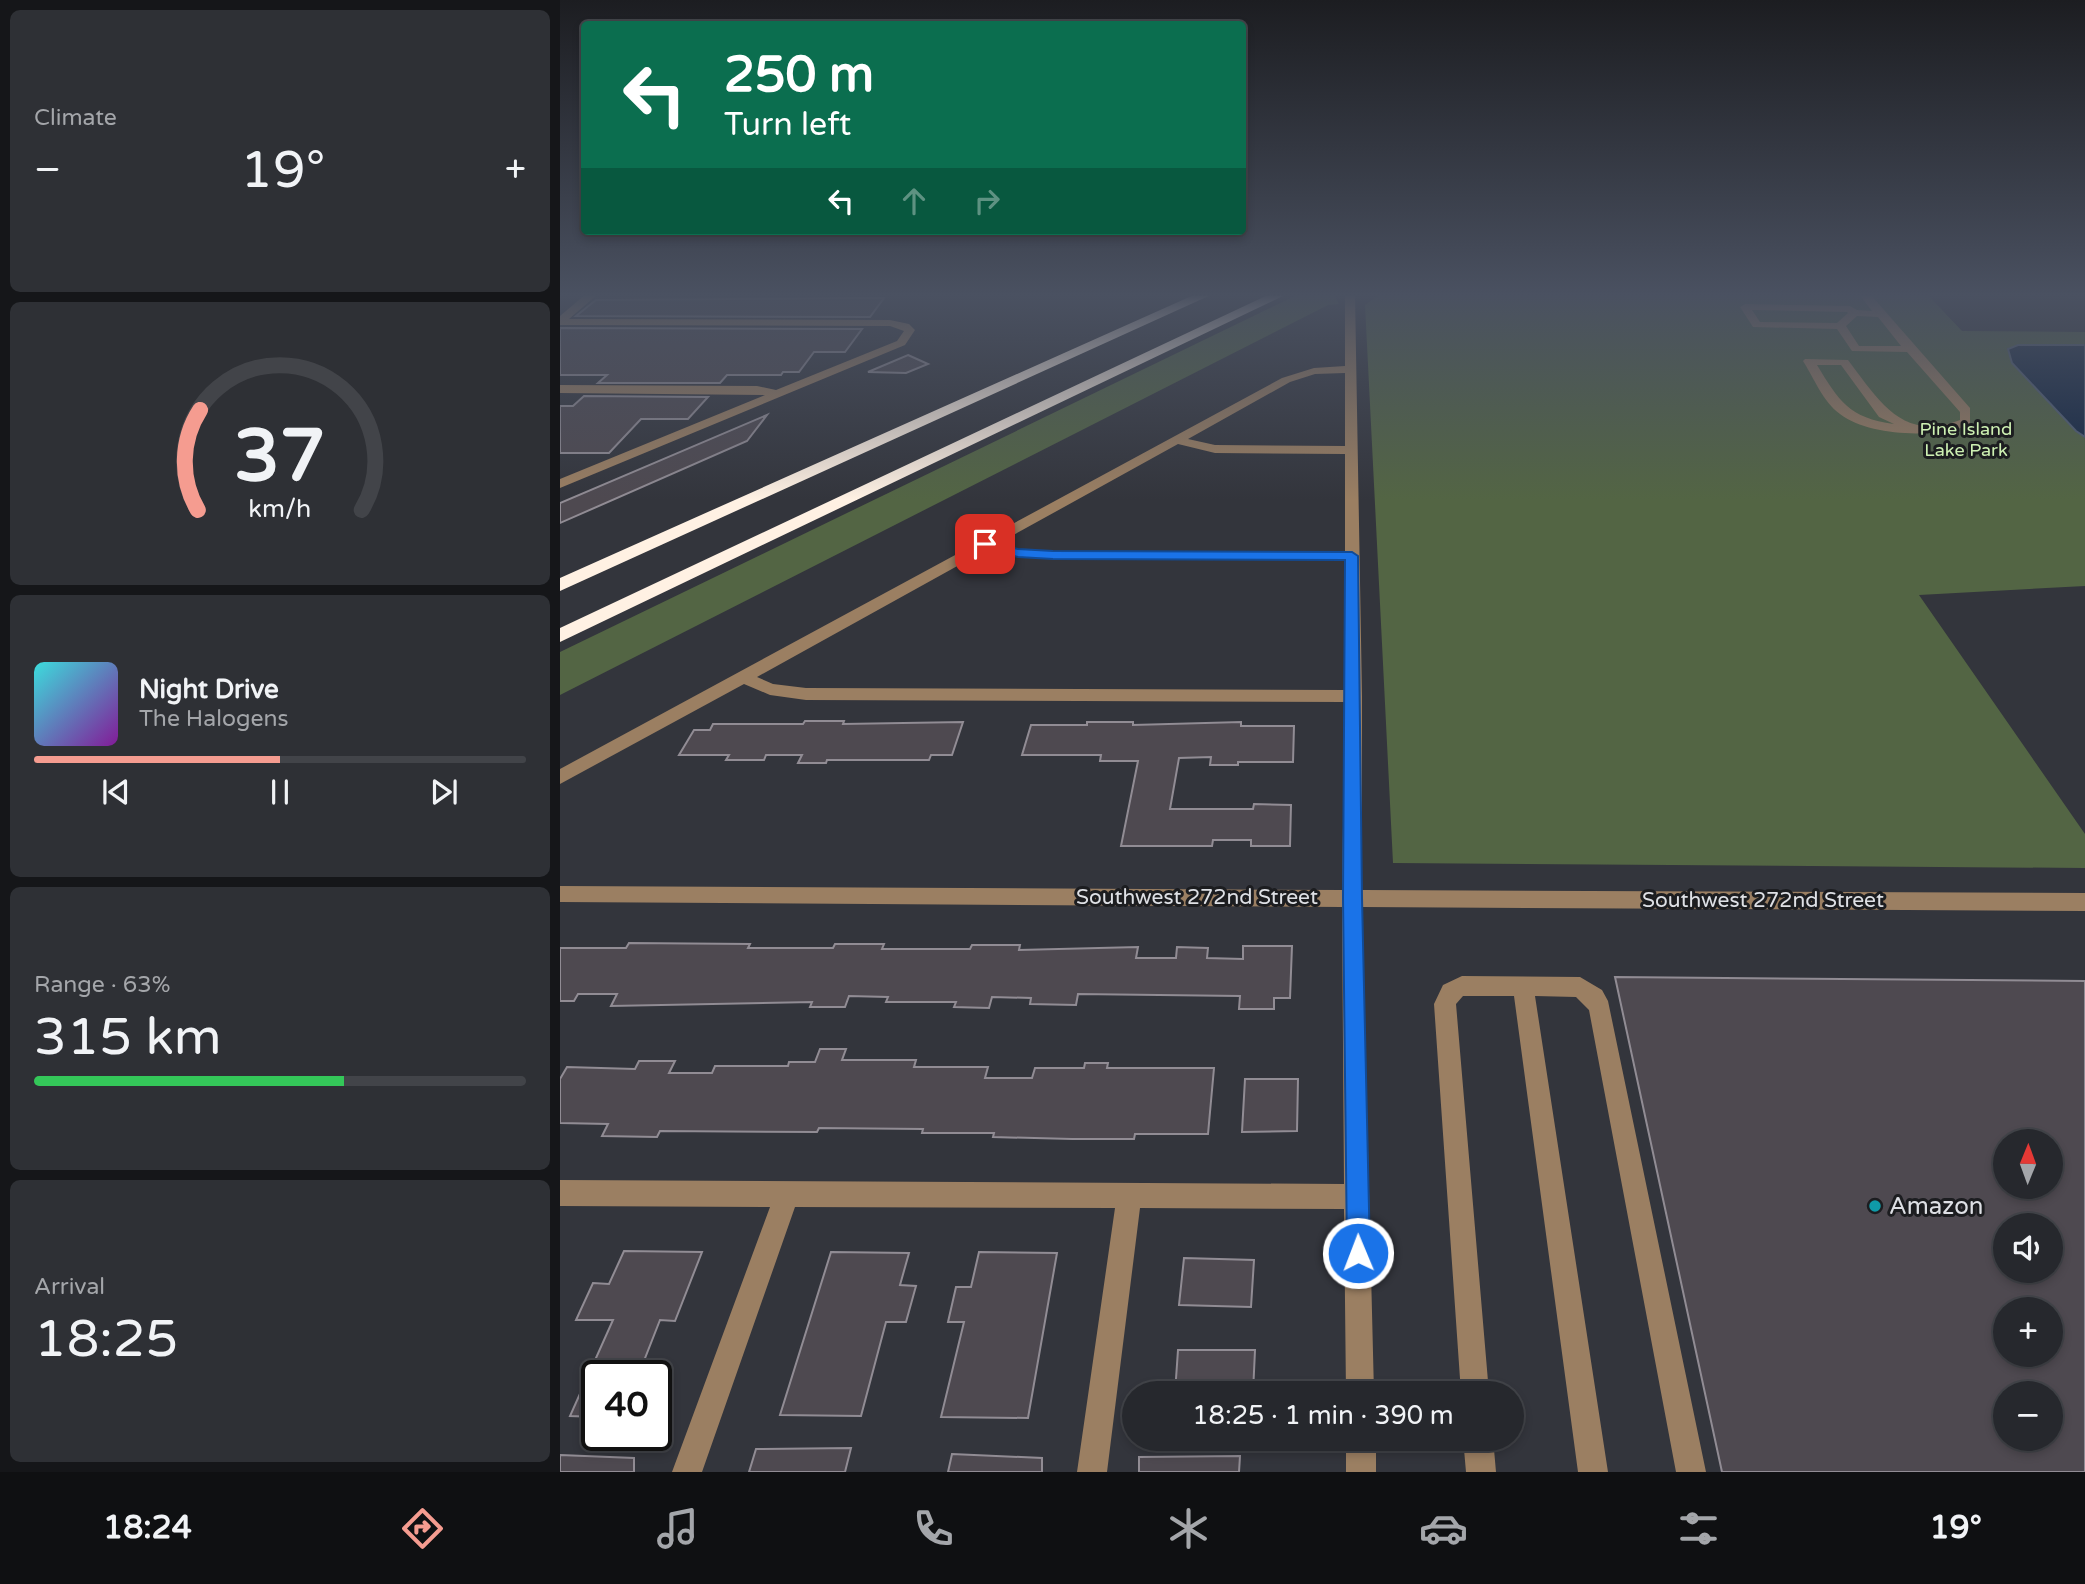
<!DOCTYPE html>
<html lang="en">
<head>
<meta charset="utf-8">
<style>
	:root { --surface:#26282d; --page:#2e3035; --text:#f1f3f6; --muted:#a4a6aa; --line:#424449; --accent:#f59c90 }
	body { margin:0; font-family:"Varela Round",sans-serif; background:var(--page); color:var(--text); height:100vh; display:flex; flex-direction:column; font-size:26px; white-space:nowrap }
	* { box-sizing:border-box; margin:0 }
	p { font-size:23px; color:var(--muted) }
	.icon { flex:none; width:38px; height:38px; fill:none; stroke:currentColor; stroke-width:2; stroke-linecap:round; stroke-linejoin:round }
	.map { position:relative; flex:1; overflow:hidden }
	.sheet { display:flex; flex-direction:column; gap:10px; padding:10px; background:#151619; width:560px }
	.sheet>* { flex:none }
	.guide { position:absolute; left:21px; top:21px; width:665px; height:214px; border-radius:7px; box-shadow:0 4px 10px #0003,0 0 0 2px var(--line); background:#0b6e4f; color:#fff; overflow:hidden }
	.needle { width:46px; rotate:1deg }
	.buttons { position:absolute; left:1433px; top:1129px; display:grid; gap:14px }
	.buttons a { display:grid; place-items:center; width:70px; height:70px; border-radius:50%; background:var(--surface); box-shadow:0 4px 10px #0003,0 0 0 2px var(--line); font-size:35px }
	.speed { position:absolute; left:21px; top:1360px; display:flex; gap:14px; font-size:35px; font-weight:700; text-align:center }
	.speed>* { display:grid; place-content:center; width:91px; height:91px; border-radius:50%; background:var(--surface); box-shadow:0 4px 10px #0003,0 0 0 2px var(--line); line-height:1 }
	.speed .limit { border:4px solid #111; border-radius:10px; background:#fff; color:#111 }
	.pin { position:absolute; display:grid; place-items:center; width:60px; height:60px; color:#fff; margin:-30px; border-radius:14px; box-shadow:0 4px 10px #0006 }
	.me { position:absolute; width:77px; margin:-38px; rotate:359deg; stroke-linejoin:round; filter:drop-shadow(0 0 5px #0008) }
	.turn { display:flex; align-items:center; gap:24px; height:147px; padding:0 28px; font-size:32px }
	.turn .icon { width:91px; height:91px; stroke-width:2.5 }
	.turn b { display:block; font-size:49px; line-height:60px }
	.lanes { display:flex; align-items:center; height:66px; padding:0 28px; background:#0003; justify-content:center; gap:35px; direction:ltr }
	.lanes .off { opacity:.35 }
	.big { font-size:52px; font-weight:600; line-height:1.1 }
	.sheet .card { flex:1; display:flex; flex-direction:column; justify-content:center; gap:10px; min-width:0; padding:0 24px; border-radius:10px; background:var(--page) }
	.sheet .dial { align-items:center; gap:0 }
	.dial svg { height:182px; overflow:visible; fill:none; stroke:var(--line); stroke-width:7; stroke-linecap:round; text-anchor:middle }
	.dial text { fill:var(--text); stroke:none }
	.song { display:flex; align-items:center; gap:21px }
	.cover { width:84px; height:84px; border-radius:10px; background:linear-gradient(135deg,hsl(180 70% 55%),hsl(290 70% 35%)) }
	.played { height:7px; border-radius:4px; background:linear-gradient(90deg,var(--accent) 50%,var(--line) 50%) }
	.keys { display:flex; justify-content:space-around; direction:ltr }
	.heat { display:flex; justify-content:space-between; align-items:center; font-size:38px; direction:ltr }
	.charge { height:10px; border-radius:5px; background:linear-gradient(90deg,#34c759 63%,var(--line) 0) }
	.trip { position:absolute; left:562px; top:1381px; width:402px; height:70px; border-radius:35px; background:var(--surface); box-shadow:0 4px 10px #0003,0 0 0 2px var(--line); font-weight:600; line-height:70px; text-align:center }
	.tabs { display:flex; height:112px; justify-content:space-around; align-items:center; background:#0f1012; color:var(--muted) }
	.tabs .icon { width:49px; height:49px }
	.tabs .selected { color:var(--accent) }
	.tabs b { font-size:32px; color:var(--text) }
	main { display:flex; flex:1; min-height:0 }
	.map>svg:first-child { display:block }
</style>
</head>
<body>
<main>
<section class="sheet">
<div class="card"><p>Climate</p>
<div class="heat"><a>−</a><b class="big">19°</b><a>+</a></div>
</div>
<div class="card dial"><svg viewBox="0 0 100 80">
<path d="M14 69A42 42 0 1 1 86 69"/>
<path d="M14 69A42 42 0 0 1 15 25" stroke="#f59c90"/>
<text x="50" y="56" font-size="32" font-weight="700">37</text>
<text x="50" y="72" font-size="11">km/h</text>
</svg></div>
<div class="card">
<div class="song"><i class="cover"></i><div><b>Night Drive</b><p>The Halogens</p></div></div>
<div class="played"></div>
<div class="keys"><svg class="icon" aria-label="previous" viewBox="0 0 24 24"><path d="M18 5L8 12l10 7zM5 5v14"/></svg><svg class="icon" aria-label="pause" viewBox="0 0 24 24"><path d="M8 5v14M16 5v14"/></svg><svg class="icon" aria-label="next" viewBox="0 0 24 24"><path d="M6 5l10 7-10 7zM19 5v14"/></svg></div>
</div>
<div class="card"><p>Range · 63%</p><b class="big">315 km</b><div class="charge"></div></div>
<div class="card"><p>Arrival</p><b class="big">18:25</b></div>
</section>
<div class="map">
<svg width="1525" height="1472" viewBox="0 0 1525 1472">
	<rect width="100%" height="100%" fill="#33353c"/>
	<!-- green -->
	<path fill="#536544" d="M 739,294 L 774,294 L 779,304 L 768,305 L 0,695 L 0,652 Z
		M 820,294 L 1367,294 L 1402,331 L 1525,332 L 1525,586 L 1359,595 L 1525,834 L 1525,868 L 833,863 L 805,305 Z"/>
	<!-- water -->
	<path fill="#132643" stroke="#505e74" stroke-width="2" d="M 1458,345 L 1525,345 L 1525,437 L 1516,431 L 1452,363 L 1448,349 Z"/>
	<!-- building -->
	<path fill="#4e4950" stroke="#918c94" stroke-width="2" fill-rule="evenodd" d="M 296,298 L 324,298 L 310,317 L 16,316 L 36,300 Z
		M 0,328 L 302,329 L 285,352 L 254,352 L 239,372 L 223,372 L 221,375 L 167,375 L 160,383 L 38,383 L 47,375 L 0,375 Z
		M 348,355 L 368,364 L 346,373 L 308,372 Z
		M 24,396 L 148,397 L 128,419 L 81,419 L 49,453 L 0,453 L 0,406 L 13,406 Z
		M 207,415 L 187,441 L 0,523 L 0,503 Z
		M 245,721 L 284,721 L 283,724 L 403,722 L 392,755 L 371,755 L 369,760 L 267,760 L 266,763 L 238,763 L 242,755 L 206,755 L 204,760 L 166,760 L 169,755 L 119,755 L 134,730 L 150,730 L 153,724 L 243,724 Z
		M 527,722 L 573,722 L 573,725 L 681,722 L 681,726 L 734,726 L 733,762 L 678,762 L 678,765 L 650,765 L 651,757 L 619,758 L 610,809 L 693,809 L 694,804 L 731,805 L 730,846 L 691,846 L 691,840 L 653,840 L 652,846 L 561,846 L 578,761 L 540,761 L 541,755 L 462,755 L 471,725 L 527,725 Z
		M 69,943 L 190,944 L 188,948 L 273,948 L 275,944 L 324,944 L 322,949 L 410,949 L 412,945 L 460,945 L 459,950 L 578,947 L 576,958 L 616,958 L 617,947 L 648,948 L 647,958 L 683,959 L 683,946 L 732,946 L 730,998 L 714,998 L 714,1009 L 679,1009 L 680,996 L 518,994 L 516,1005 L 470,1004 L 471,998 L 432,997 L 429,1008 L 394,1007 L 396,1002 L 326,1002 L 328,997 L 289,996 L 285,1007 L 250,1007 L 252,1002 L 51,1006 L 57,994 L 18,994 L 14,1001 L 0,1001 L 0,948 L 66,948 Z
		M 1055,977 L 1525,981 L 1525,1472 L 1162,1472 ZM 1446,1141 L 1491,1141 L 1491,1186 L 1446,1186 ZM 1446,1225 L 1491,1225 L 1491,1270 L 1446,1270 ZM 1446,1309 L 1491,1309 L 1491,1354 L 1446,1354 ZM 1446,1393 L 1491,1393 L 1491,1438 L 1446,1438 Z
		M 260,1049 L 286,1049 L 282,1060 L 356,1060 L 354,1067 L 428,1067 L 425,1078 L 472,1078 L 475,1068 L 524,1068 L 525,1063 L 548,1063 L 547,1068 L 654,1068 L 648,1134 L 575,1134 L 574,1139 L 512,1139 L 433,1137 L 434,1133 L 362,1133 L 363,1129 L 259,1128 L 257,1132 L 100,1131 L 97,1137 L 42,1136 L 48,1124 L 0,1123 L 0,1079 L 7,1067 L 75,1069 L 79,1061 L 115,1061 L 109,1073 L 152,1073 L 155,1066 L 228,1066 L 229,1062 L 255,1062 Z
		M 685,1079 L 738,1079 L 737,1131 L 682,1132 Z
		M 64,1251 L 142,1252 L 115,1321 L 100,1320 L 78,1376 L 37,1376 L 37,1417 L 10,1416 L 53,1320 L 16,1320 L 33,1283 L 49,1284 Z
		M 271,1252 L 349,1253 L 340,1285 L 356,1286 L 346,1322 L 326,1322 L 301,1416 L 220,1415 Z
		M 419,1252 L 497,1253 L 468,1418 L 381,1417 L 404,1322 L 388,1322 L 396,1287 L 411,1287 Z
		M 624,1258 L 694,1260 L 691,1307 L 619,1305 Z
		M 618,1350 L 695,1350 L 693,1393 L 615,1393 Z
		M 291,1448 L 285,1472 L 189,1472 L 196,1449 Z
		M 392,1454 L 482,1458 L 482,1472 L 388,1472 Z
		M 0,1455 L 74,1458 L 74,1472 L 0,1472 Z
		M 680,1456 L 679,1472 L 579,1472 L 579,1457 Z"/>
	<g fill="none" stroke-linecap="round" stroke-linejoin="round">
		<!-- minor -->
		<path fill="#9b7f62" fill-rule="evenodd" d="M 26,294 L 38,294 L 9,319 L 330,320 L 349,324 L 355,330 L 345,345 L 0,488 L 0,479 L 205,395 L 0,393 L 0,385 L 197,386 L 216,390 L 337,341 L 344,331 L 330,326 L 0,325 L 0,316 Z
			M 785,294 L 795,294 L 802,696 L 802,890 L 1525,893 L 1525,911 L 802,907 L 814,1393 L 786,1393 L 784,1209 L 580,1208 L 547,1472 L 517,1472 L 555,1208 L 235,1207 L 142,1472 L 112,1472 L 210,1207 L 0,1206 L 0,1180 L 784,1184 L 782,907 L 0,902 L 0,886 L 782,890 L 785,702 L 246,700 L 210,695 L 184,684 L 0,784 L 0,769 L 722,378 L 754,368 L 785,366 ZM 785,373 L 785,446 L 655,445 L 628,439 L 730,382 L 755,374 ZM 618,444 L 655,453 L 785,454 L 785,552 L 493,551 L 458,549 L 439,543 ZM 428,549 L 458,557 L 493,559 L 785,560 L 785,690 L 246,688 L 213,684 L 197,677 Z
			M 1299,294 L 1310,294 L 1410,408 L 1410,425 C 1376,438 1310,437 1280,414 C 1263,402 1254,378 1243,361 L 1245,359 L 1288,360 C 1318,399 1342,443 1400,420 L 1400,412 L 1347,352 L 1292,351 L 1277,329 L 1193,327 L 1180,307 L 1185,304 L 1290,306 L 1297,310 L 1312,311 ZM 1192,310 L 1287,312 L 1288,313 L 1277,323 L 1200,322 ZM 1297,316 L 1318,317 L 1341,346 L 1299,346 L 1286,326 ZM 1257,365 L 1281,365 L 1319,417 L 1334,424 C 1289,418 1279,401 1257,365 Z
			M 902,976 L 1020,977 L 1042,990 L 1048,1001 L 1146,1472 L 1116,1472 L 1029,1010 L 1016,997 L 975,996 L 1048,1472 L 1018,1472 L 954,996 L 903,996 L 896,1004 L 929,1393 L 901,1393 L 874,1004 L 883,985 Z
			M 786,1438 L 816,1438 L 816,1472 L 786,1472 Z
			M 903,1438 L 933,1438 L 936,1472 L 906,1472 Z"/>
		<!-- highway -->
		<path fill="#fff1e3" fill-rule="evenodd" d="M 636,294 L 653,294 L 0,591 L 0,578 Z
			M 710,294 L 727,294 L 0,642 L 0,628 Z"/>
	</g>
	<!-- sky -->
	<linearGradient id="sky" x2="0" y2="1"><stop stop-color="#1c1d21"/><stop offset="0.59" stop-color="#4a5161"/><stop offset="1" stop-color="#4a5161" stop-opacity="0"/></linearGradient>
	<rect width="1525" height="500" fill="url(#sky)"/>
	<!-- route -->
	<path fill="#1a73e8" stroke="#114b97" stroke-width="2" d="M 425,541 L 458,549 L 493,551 L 792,552 L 798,556 L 802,898 L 810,1253 L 807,1262 L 798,1265 L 790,1262 L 787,1253 L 783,898 L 785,560 L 493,559 L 458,557 L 420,547 L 420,542 Z"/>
	<!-- markers -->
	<circle fill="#0f9aa8" stroke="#1c1d20" stroke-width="2.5" cx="1315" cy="1206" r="7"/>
	<g text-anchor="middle" stroke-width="6" stroke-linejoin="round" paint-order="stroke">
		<!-- far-park labels -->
		<g font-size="18" fill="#cdf0b2" stroke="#1c1d20">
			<text x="1406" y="435">Pine Island<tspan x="1406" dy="21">Lake Park</tspan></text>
		</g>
		<!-- street labels -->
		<g font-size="21" fill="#dee0e5" stroke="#1c1d20">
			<text x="637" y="904">Southwest 272nd Street</text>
			<text x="1203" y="907">Southwest 272nd Street</text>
		</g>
		<!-- near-poi labels -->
		<g font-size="24" fill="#dee0e5" stroke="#1c1d20" text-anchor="start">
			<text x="1329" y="1214">Amazon</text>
		</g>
	</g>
</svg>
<div class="buttons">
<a><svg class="needle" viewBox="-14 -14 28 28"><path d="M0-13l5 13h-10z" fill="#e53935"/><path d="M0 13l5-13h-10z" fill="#a4a6aa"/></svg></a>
<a><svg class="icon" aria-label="sound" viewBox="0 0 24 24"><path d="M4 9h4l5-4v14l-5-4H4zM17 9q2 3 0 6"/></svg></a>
<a>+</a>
<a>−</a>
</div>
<div class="speed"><div class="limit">40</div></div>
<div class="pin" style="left:425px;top:544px;background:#d93025"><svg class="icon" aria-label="arrive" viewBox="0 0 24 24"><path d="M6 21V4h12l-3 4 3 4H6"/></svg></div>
<svg class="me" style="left:798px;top:1253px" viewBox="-20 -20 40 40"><circle r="17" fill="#1a73e8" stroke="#fff" stroke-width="3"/><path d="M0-11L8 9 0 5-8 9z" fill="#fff"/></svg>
<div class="trip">18:25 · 1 min · 390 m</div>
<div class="guide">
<div class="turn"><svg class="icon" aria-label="left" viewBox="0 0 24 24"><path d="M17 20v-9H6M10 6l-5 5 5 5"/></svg><div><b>250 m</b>Turn left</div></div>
<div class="lanes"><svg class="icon" aria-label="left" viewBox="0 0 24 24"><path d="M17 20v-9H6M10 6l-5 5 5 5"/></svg><svg class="icon off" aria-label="ahead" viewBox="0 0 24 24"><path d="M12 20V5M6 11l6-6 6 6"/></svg><svg class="icon off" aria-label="right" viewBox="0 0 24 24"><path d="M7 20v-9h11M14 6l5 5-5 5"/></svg></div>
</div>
</div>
</main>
<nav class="tabs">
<b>18:24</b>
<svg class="icon selected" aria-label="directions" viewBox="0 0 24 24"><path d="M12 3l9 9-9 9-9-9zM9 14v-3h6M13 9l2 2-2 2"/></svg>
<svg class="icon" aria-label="music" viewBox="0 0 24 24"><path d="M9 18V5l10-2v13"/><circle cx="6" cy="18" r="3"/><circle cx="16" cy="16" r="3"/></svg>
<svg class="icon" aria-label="phone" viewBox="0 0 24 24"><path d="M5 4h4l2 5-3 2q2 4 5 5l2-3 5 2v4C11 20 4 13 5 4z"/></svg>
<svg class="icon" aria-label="climate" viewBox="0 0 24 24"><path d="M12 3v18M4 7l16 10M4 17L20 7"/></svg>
<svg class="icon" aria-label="car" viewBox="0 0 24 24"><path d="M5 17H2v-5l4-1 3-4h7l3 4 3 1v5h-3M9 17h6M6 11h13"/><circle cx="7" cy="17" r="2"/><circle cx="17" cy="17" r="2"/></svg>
<svg class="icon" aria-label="filters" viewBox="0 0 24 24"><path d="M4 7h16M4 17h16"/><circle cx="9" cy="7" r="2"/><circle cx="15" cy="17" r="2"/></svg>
<b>19°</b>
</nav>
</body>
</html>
